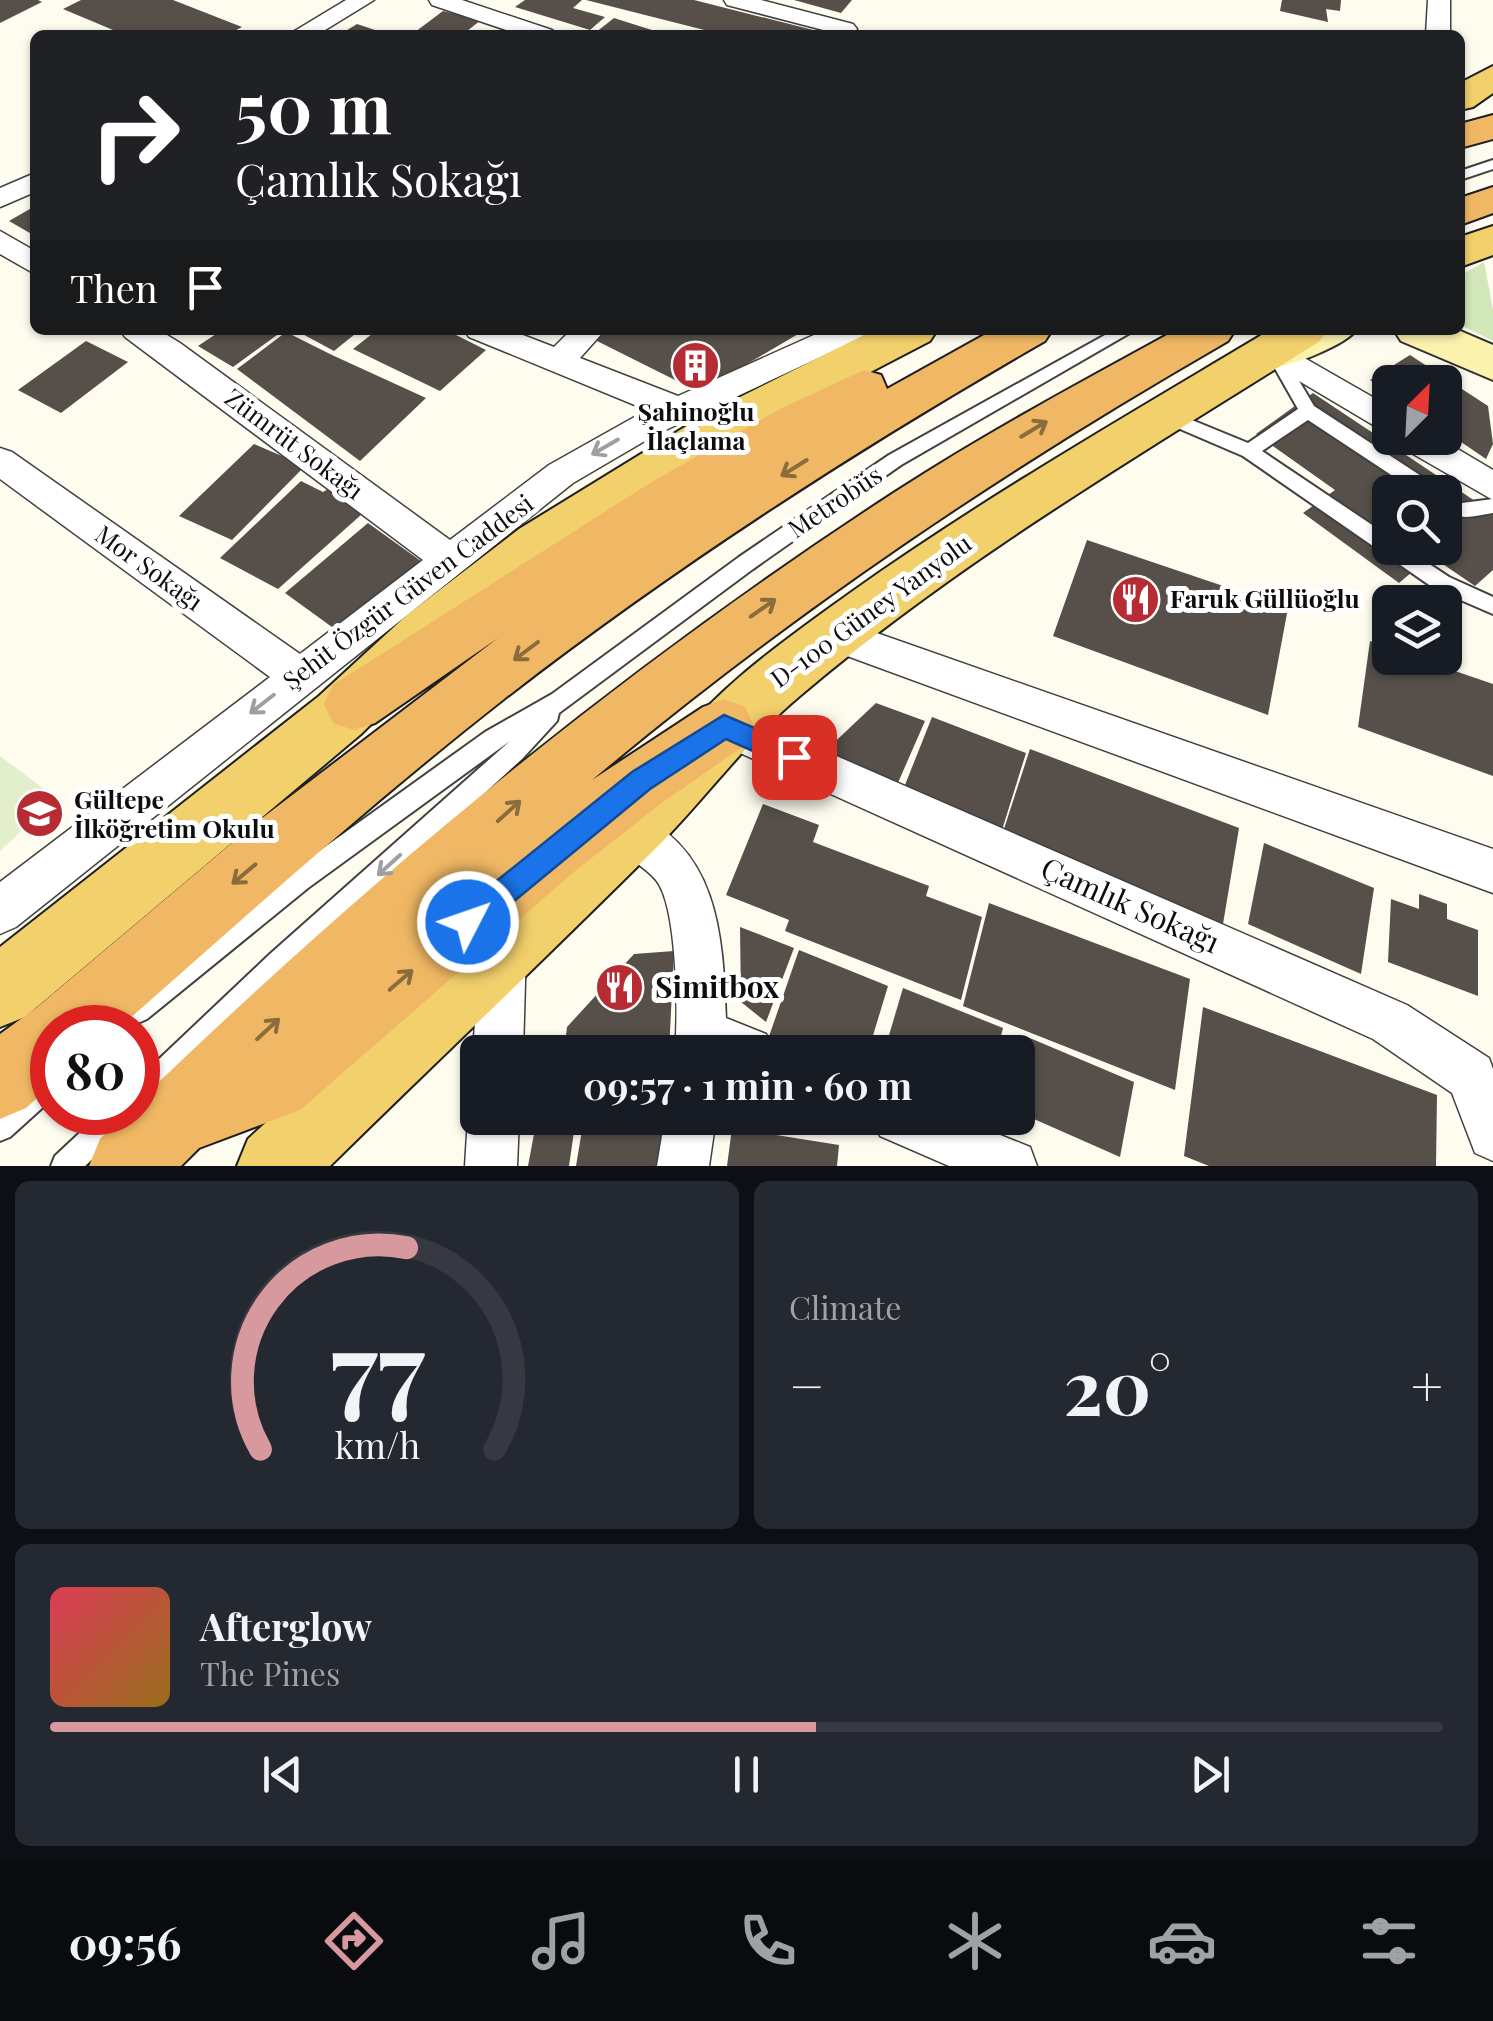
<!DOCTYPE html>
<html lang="en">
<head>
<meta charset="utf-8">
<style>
	:root { --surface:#171b24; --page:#242831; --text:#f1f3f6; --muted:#9ea1a6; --line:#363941; --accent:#d7999e }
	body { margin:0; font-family:"Playfair Display",serif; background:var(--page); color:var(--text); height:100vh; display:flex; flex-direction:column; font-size:38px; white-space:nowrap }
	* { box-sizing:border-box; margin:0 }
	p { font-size:32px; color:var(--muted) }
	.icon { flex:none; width:55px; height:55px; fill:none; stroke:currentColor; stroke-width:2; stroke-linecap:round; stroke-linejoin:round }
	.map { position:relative; height:1166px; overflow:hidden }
	.panel { display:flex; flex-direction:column; gap:15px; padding:15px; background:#0d0f14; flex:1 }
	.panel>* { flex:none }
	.banner { position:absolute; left:30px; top:30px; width:1435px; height:305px; border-radius:15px; box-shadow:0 2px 8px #0004; background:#202124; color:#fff; overflow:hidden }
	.needle { width:65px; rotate:24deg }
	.buttons { position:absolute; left:1372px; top:365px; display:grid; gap:20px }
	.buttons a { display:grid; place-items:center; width:90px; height:90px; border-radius:15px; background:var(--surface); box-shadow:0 2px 8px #0004; font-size:50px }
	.speed { position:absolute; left:30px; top:1005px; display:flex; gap:20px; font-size:50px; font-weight:700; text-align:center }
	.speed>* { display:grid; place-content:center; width:130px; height:130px; border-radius:50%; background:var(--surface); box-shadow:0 2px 8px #0004; line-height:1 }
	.speed .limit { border:15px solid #d22; background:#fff; color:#111 }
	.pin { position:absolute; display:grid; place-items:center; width:85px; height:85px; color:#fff; margin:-42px; border-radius:20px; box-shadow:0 5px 15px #0006 }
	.me { position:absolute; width:110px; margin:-55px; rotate:49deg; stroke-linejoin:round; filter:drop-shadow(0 0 8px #0008) }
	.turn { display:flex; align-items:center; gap:35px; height:210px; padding:0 40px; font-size:45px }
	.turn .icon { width:130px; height:130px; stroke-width:2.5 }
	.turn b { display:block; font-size:70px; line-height:85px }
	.then { display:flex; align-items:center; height:95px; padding:0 40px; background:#0003; gap:20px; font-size:38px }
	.big { font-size:75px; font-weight:700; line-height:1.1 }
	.panel .card { flex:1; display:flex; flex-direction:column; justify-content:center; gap:15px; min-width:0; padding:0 35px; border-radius:15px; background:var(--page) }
	.panel .dial { align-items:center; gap:0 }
	.dial svg { height:260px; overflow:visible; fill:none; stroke:var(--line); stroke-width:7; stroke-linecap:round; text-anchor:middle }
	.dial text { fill:var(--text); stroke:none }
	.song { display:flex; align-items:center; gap:30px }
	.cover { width:120px; height:120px; border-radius:15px; background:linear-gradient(135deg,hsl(350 70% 55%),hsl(40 70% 35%)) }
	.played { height:10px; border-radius:5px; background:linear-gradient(90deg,var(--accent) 55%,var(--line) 55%) }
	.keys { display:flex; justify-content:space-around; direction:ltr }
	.heat { display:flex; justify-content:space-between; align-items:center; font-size:55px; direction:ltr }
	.panel .tiles { flex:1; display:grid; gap:15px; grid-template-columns:1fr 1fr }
	.card:last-child { grid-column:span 2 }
	.trip { position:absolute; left:460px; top:1035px; width:575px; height:100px; border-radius:15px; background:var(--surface); box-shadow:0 2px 8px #0004; font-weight:700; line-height:100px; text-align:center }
	.tab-bar { display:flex; height:160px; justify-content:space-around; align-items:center; background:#090b0e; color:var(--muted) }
	.tab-bar .icon { width:70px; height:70px }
	.tab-bar .current { color:var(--accent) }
	.tab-bar b { font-size:45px; color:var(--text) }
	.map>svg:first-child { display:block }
</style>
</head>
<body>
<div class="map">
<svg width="1493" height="1166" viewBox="0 0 1493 1166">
	<rect width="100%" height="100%" fill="#fefbef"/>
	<!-- green -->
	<path fill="#d2e7ba" d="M 1484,262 L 1493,310 L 1493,341 L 1460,325 L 1460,276 Z"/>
	<!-- pitch -->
	<path fill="#e3efcb" d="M 0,756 L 56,798 L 0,851 Z"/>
	<!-- building -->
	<path fill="#564f4a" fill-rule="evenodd" d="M 0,0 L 38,0 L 42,2 L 0,23 Z
		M 81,0 L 173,0 L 242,27 L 227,35 L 125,35 L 63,9 Z
		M 525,0 L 582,0 L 573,8 L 605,17 L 590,30 L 515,7 Z
		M 586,0 L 694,0 L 833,35 L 724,35 Z
		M 794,0 L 852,0 L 841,13 Z
		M 1282,0 L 1341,0 L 1340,11 L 1326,9 L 1328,22 L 1280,11 Z
		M 443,11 L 481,20 L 462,35 L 411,35 Z
		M 614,18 L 636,25 L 655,31 L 649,35 L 595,33 Z
		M 357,24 L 387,34 L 387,35 L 339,35 Z
		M 35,206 L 35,236 L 9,221 Z
		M 222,330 L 284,330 L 233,367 L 198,346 Z
		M 295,330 L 360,330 L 334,351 Z
		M 377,330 L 446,330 L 486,350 L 440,391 L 353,349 Z
		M 602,330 L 805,330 L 699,392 L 593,339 Z
		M 286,332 L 332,355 L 426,398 L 360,461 L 237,369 Z
		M 86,341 L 128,362 L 61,413 L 18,390 Z
		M 1410,355 L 1488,406 L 1493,444 L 1486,459 L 1445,431 L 1445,382 L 1390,382 L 1390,394 L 1370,380 Z
		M 1313,393 L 1493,513 L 1493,570 L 1475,586 L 1431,556 L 1399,583 L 1303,513 L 1335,490 L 1256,434 ZM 1390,492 L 1445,492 L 1445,548 L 1390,548 Z
		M 254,444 L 305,466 L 232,540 L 179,516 Z
		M 301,481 L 323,492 L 335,485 L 362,514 L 278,589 L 220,558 Z
		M 368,523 L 425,564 L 343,635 L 285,593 Z
		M 1087,540 L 1288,608 L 1268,715 L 1053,636 Z
		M 1370,641 L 1390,648 L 1390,658 L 1417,658 L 1493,684 L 1493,776 L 1358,727 Z
		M 876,703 L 925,721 L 897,785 L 823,753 Z
		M 932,717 L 1026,753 L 1002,830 L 903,790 Z
		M 1030,749 L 1239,828 L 1223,924 L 1002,835 Z
		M 763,804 L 819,825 L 813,842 L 929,886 L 926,896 L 982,917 L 961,1000 L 785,931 L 789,920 L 726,895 Z
		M 1264,843 L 1374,888 L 1361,974 L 1248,924 Z
		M 1419,894 L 1447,904 L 1447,919 L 1478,930 L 1478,996 L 1388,962 L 1391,899 L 1419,909 Z
		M 989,903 L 1190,979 L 1175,1090 L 963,1006 Z
		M 740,927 L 794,948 L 766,1022 L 741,1002 Z
		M 799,950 L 888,986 L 868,1052 L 784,1052 L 766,1045 Z
		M 674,951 L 669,1052 L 564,1052 L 567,1027 L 634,954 Z
		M 903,988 L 1003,1028 L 997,1052 L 884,1052 Z
		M 1203,1007 L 1437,1095 L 1436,1166 L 1209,1166 L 1184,1156 Z
		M 1025,1036 L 1134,1082 L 1120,1157 L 1018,1112 L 1018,1067 Z
		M 537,1118 L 576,1118 L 569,1166 L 528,1166 Z
		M 584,1118 L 666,1118 L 660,1166 L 576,1166 Z
		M 732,1128 L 839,1145 L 837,1166 L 727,1166 Z"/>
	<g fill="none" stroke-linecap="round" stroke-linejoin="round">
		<defs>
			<path id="service" d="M 1493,160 L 1493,169 L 1460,180 L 1460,171 Z
				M 1114,330 L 1135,330 L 901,465 L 753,569 L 559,713 L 557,721 L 522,759 L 288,972 L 148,1107 L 138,1110 L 138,1079 L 270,954 L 510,741 L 308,888 L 147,1019 L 138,1023 L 129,1019 L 125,1010 L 129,1001 L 290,872 L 485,732 L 552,694 L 739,557 L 889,455 Z
				M 1273,345 L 1279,347 L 1314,406 L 1438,487 L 1440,492 L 1417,492 L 1308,420 L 1262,451 L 1390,537 L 1390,548 L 1405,548 L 1449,577 L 1493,597 L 1493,614 L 1435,589 L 1243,456 L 1159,420 L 1156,415 L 1159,410 L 1165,409 L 1248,443 L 1298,409 L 1265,351 Z
				M 1445,495 L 1462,503 L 1493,499 L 1493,513 C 1475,516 1461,521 1445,511 Z
				M 52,1069 L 52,1099 L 10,1137 L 0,1141 L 0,1109 L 43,1073 Z
				M 102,1112 L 135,1112 L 132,1122 L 85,1166 L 51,1166 L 55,1156 Z"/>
			<path id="minor" d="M 346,0 L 374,0 L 317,35 L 288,35 Z
				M 429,0 L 462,0 L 552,30 L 556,35 L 521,35 L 432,5 Z
				M 724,0 L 761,0 L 853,24 L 857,29 L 853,35 L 829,35 L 831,32 L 727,5 Z
				M 1428,0 L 1450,0 L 1450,35 L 1426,35 Z
				M 35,173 L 35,192 L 0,207 L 0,188 Z
				M 0,231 L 35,251 L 35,274 L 0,254 Z
				M 120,330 L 159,330 L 180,343 L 450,540 L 549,465 L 647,410 L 469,337 L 464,330 L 510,330 L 554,347 L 571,330 L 605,330 L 580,358 L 678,396 L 825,330 L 868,330 L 863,337 L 655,435 L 573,483 L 16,927 L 0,934 L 0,882 L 270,677 L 0,479 L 0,448 L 12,452 L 300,654 L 423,560 L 125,337 Z
				M 1273,340 L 1390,407 L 1390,435 L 1262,359 L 1257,351 L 1262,343 Z
				M 1396,438 L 1439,438 L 1493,470 L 1493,500 L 1401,447 Z
				M 834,618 L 1493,849 L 1493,893 L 820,646 L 815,634 L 820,622 Z
				M 724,707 L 1407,1005 L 1489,1058 L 1493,1069 L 1493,1161 L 1475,1153 L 1452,1093 L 1373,1039 L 709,739 L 703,726 L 709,713 Z
				M 628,810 C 718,846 723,933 726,1018 L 766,1034 L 773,1052 L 675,1052 C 678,1017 678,907 656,880 C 640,861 616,855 606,831 L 612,816 Z
				M 503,925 L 520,931 L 526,948 L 523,1052 L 478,1052 L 478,1062 L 473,1052 L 480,948 L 486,931 Z
				M 478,1099 L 478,1118 L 519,1118 L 517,1166 L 465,1166 L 468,1118 Z
				M 665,1118 L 716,1118 L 709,1166 L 657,1166 Z
				M 872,1118 L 958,1118 L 1030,1147 L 1037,1166 L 949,1166 L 880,1136 Z"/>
			<path id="secondary" d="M 1285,330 L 1356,330 C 1347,344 1291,367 1273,367 C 1267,367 1262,364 1257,362 L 1250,351 L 1257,340 Z
				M 1394,330 L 1458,330 L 1493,345 L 1493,380 L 1401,341 Z"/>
			<path id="primary" d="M 1493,66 L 1493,93 L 1473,107 L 1460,110 L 1460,83 Z
				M 1493,226 L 1493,255 L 1460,267 L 1460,237 Z
				M 874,330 L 937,330 L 930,341 L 740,440 L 556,560 L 447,649 L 361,734 L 25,1017 L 0,1027 L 0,947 L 319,696 L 407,615 L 519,529 L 706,414 Z
				M 1270,330 L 1327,330 L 1320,341 C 1143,453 961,559 801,695 C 748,739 709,794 661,843 C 552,952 440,1058 330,1166 L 237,1166 L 248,1139 L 667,752 C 721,684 781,643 850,593 C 985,497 1128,415 1270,330 Z"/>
			<path id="trunk" d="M 1493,115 L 1493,139 L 1460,148 L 1460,124 Z
				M 1493,187 L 1493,213 L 1460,225 L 1460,198 Z
				M 993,330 L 1052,330 L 1045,341 C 857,449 675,566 504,699 C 371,803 246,916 119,1028 L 52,1028 L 52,1085 L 26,1108 L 0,1119 L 0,1034 L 36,1008 L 257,822 L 498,638 L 375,723 L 354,730 L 333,723 L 324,704 L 333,685 L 650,483 L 780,409 L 864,370 L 881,375 L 887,389 Z
				M 1176,330 L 1235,330 L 1228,341 C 1002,471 792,612 592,780 L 703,707 L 724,699 L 745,707 L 754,726 L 745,745 L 663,802 L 575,871 L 300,1110 L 199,1148 L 181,1166 L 89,1166 L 100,1139 L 127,1112 L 138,1112 L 138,1102 C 372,876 621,670 895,492 C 986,433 1081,382 1176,330 Z"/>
		</defs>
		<!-- service casing -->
		<use href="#service" stroke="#414141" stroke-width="4"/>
		<!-- minor casing -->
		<use href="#minor" stroke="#414141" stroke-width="3"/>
		<!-- secondary casing -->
		<use href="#secondary" stroke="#303030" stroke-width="4"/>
		<!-- primary casing -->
		<use href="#primary" stroke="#1f1f1f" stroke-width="4"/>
		<!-- trunk casing -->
		<use href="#trunk" stroke="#1f1f1f" stroke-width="4"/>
		<!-- service -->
		<use href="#service" fill="#fff" fill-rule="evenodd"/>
		<!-- minor -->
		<use href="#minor" fill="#fff" fill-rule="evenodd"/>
		<!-- secondary -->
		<use href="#secondary" fill="#fbf2ad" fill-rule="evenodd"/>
		<!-- primary -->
		<use href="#primary" fill="#f2d06b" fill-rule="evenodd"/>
		<!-- trunk -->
		<use href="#trunk" fill="#f0b864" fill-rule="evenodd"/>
	</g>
	<!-- one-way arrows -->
	<defs><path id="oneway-shaft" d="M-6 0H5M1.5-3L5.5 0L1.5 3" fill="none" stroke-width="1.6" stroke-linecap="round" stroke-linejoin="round" transform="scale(2.5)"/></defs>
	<g stroke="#8a6c3d">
		<use href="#oneway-shaft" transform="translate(1034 429) rotate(-31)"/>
		<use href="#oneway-shaft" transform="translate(794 468) rotate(148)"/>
		<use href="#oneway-shaft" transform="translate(763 608) rotate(-35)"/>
		<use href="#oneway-shaft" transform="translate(526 651) rotate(143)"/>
		<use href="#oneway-shaft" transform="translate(509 811) rotate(-42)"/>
		<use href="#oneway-shaft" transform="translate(244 874) rotate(140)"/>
		<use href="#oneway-shaft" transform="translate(401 980) rotate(-41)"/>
		<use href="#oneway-shaft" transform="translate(268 1029) rotate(-43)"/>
	</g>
	<g stroke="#9f9f9f">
		<use href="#oneway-shaft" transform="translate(605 447) rotate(150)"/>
		<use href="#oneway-shaft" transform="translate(262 704) rotate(142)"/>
		<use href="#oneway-shaft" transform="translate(389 865) rotate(138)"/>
	</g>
	<!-- route -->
	<path fill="#1a73e8" stroke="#114b97" stroke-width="2.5" d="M 724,715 L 803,749 L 807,757 L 803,766 L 794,769 L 726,739 L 650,789 L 478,931 L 468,936 L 458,931 L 454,922 L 458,912 L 632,772 Z"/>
	<!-- icons -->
	<defs>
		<symbol id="building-disc" viewBox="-11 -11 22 22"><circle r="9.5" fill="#b72c33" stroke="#fff"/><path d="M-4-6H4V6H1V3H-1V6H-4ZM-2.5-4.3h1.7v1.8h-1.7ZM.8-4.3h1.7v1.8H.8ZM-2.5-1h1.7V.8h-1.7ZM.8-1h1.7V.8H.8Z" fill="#fff"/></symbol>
		<symbol id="restaurant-disc" viewBox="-11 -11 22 22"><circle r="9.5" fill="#b72c33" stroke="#fff"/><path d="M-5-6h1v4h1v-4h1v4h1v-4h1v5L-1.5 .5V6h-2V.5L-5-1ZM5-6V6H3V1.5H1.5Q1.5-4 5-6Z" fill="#fff"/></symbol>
		<symbol id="school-disc" viewBox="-11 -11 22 22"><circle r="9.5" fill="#b72c33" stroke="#fff"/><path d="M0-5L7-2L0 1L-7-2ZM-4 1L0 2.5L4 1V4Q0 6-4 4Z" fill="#fff"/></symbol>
	</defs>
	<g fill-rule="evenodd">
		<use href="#building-disc" x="668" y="338" width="55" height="55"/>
		<use href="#restaurant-disc" x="1108" y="572" width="55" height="55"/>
		<use href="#school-disc" x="12" y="786" width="55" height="55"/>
		<use href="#restaurant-disc" x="592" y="960" width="55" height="55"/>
	</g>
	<g text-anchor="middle" stroke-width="10" stroke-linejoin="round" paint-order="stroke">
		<!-- poi labels -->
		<g font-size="25" font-weight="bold" fill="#0e0e0e" stroke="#fff" text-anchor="start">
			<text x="696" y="421" text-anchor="middle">Şahinoğlu<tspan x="696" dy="29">İlaçlama</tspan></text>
			<text x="1170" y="608">Faruk Güllüoğlu</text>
			<text x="74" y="809">Gültepe<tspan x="74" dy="29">İlköğretim Okulu</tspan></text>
		</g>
		<!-- street labels -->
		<g font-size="25" fill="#0e0e0e" stroke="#fff">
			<text transform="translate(294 444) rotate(37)" y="9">Zümrüt Sokağı</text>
			<text transform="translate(835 502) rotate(-34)" y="9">Metrobüs</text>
			<text transform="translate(149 568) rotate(36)" y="9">Mor Sokağı</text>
			<text transform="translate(408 592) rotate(-37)" y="9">Şehit Özgür Güven Caddesi</text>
			<text transform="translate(871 611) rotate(-36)" y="9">D-100 Güney Yanyolu</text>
		</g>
		<!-- near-street labels -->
		<g font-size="30" fill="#0e0e0e" stroke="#fff">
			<text transform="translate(1130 906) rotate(24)" y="10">Çamlık Sokağı</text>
		</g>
		<!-- near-poi labels -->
		<g font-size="30" font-weight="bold" fill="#0e0e0e" stroke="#fff" text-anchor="start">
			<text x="655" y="998">Simitbox</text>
		</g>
	</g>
</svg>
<div class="buttons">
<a><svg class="needle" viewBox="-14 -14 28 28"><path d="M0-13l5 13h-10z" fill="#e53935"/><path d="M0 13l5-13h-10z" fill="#9ea1a6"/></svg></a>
<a><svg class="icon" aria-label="search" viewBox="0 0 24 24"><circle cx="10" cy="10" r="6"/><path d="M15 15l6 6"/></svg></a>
<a><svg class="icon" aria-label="layers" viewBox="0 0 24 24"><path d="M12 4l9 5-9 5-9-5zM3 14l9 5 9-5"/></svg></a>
</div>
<div class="speed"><div class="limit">80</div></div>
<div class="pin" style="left:794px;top:757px;background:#d93025"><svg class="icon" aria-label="arrive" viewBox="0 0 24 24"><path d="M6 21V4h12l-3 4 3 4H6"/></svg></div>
<svg class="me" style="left:468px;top:922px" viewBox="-20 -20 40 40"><circle r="17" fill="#1a73e8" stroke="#fff" stroke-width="3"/><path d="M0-11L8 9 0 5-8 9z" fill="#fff"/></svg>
<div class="trip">09:57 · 1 min · 60 m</div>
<div class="banner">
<div class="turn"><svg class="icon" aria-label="right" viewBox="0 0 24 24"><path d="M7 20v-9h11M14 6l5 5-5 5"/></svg><div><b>50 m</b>Çamlık Sokağı</div></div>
<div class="then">Then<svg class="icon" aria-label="arrive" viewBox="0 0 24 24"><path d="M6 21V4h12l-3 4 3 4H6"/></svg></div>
</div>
</div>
<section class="panel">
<div class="tiles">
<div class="card dial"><svg viewBox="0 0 100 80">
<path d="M14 69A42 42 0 1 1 86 69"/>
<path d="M14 69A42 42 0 0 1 59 7" stroke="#d7999e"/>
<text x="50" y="56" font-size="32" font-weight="700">77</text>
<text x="50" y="72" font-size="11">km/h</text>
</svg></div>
<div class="card"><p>Climate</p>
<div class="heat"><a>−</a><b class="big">20°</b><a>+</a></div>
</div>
<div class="card">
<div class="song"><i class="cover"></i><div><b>Afterglow</b><p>The Pines</p></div></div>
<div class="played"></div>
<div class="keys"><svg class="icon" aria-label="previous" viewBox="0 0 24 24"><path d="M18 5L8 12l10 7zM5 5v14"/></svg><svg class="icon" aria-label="pause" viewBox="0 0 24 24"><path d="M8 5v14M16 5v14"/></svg><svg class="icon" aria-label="next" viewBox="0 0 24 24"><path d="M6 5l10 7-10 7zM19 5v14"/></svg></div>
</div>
</div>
</section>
<nav class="tab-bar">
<b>09:56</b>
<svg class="icon current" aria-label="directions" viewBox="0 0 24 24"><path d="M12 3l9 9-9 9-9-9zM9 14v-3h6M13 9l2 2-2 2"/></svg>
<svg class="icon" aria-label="music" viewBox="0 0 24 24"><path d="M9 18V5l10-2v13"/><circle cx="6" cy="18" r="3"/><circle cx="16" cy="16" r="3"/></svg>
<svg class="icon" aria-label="phone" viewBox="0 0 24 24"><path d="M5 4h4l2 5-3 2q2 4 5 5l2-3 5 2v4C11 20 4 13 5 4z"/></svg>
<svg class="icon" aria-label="climate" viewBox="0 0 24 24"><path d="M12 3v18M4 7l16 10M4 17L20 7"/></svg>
<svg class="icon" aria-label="car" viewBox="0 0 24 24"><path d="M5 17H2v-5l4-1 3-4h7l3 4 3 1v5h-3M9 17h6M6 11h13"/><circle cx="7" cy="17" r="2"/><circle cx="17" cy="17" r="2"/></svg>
<svg class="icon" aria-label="filters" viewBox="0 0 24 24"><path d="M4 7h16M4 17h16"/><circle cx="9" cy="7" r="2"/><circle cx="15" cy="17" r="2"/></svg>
</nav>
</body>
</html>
